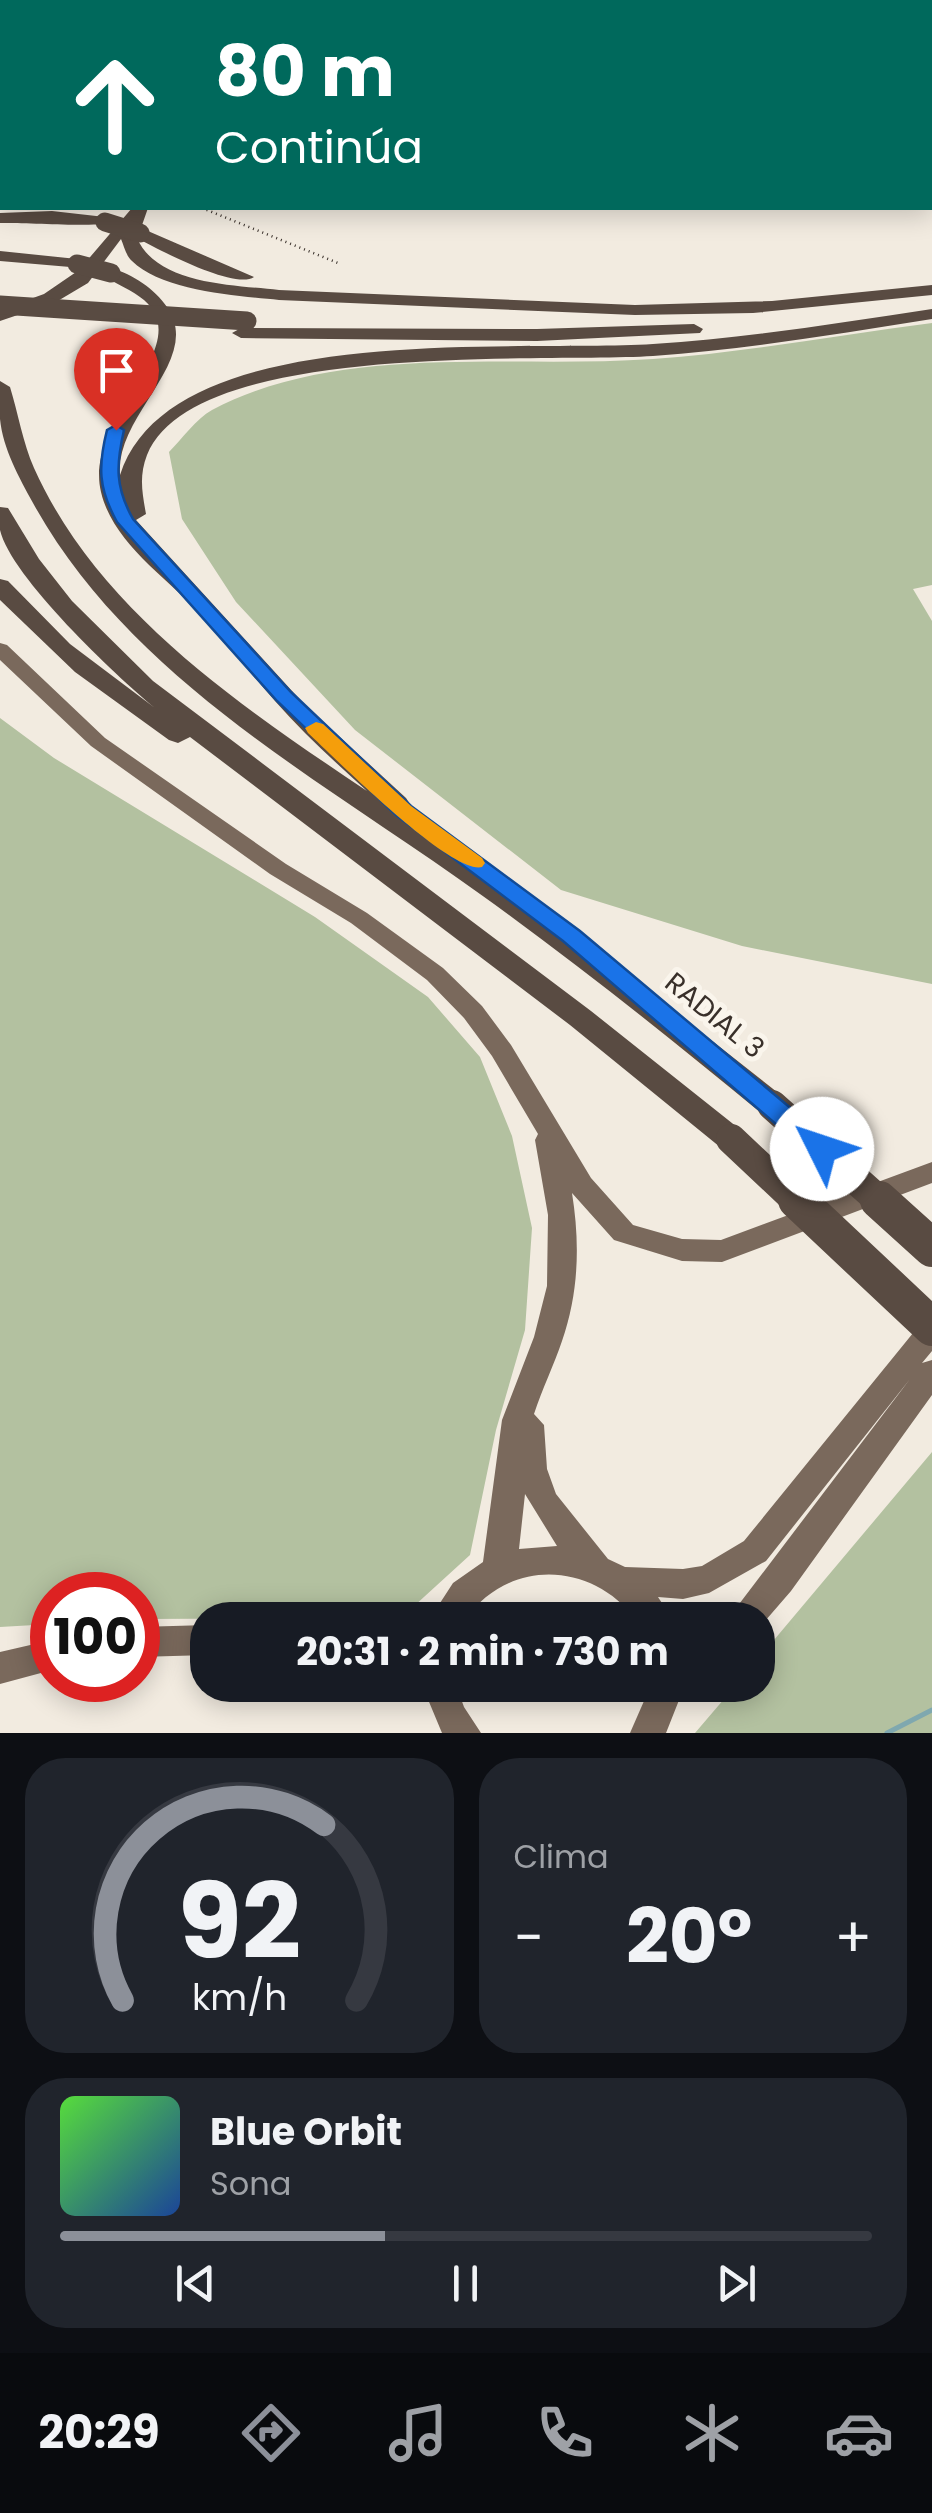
<!DOCTYPE html>
<html lang="es">
<head>
<meta charset="utf-8">
<style>
	:root { --surface:#171b24; --page:#20242c; --text:#f1f3f6; --muted:#9ea1a6; --line:#363941; --accent:#8c9099 }
	body { margin:0; font-family:Poppins,sans-serif; background:var(--page); color:var(--text); height:100vh; display:flex; flex-direction:column; font-size:38px; white-space:nowrap }
	* { box-sizing:border-box; margin:0 }
	p { font-size:32px; color:var(--muted) }
	.icon { flex:none; width:55px; height:55px; fill:none; stroke:currentColor; stroke-width:2; stroke-linecap:round; stroke-linejoin:round }
	.map { position:relative; height:1733px; overflow:hidden }
	.drawer { display:flex; flex-direction:column; gap:25px; padding:25px; background:#0d0f14; flex:1 }
	.drawer>* { flex:none }
	.hud { position:absolute; left:0px; top:0px; width:932px; height:210px; box-shadow:0 5px 25px #0003; background:#00695c; color:#fff; overflow:hidden }
	.speed { position:absolute; left:30px; top:1572px; display:flex; gap:20px; font-size:50px; font-weight:700; text-align:center }
	.speed>* { display:grid; place-content:center; width:130px; height:130px; border-radius:50%; background:var(--surface); box-shadow:0 5px 25px #0003; line-height:1 }
	.speed .limit { border:15px solid #d22; background:#fff; color:#111 }
	.pin { position:absolute; display:grid; place-items:center; width:85px; height:85px; color:#fff; margin:-102px -42px; border-radius:50% 50% 50% 0; rotate:-45deg; box-shadow:0 0 10px #0007 }
	.pin .icon { rotate:45deg }
	.me { position:absolute; width:110px; margin:-55px; rotate:311deg; stroke-linejoin:round; filter:drop-shadow(0 0 8px #0008) }
	.turn { display:flex; align-items:center; gap:35px; height:210px; padding:0 50px; font-size:45px }
	.turn .icon { width:130px; height:130px; stroke-width:2.5 }
	.turn b { display:block; font-size:70px; line-height:85px }
	.big { font-size:75px; font-weight:700; line-height:1.1 }
	.drawer .card { flex:1; display:flex; flex-direction:column; justify-content:center; gap:15px; min-width:0; padding:0 35px; border-radius:40px; background:var(--page) }
	.drawer .dial { align-items:center; gap:0 }
	.dial svg { height:260px; overflow:visible; fill:none; stroke:var(--line); stroke-width:7; stroke-linecap:round; text-anchor:middle }
	.dial text { fill:var(--text); stroke:none }
	.song { display:flex; align-items:center; gap:30px }
	.cover { width:120px; height:120px; border-radius:15px; background:linear-gradient(135deg,hsl(110 70% 55%),hsl(220 70% 35%)) }
	.played { height:10px; border-radius:5px; background:linear-gradient(90deg,var(--accent) 40%,var(--line) 40%) }
	.keys { display:flex; justify-content:space-around; direction:ltr }
	.heat { display:flex; justify-content:space-between; align-items:center; font-size:55px; direction:ltr }
	.drawer .tiles { flex:1; display:grid; gap:25px; grid-template-columns:1fr 1fr }
	.card:last-child { grid-column:span 2 }
	.trip { position:absolute; left:190px; top:1602px; width:585px; height:100px; border-radius:40px; background:var(--surface); box-shadow:0 5px 25px #0003; font-weight:700; line-height:100px; text-align:center }
	.tabs { display:flex; height:160px; justify-content:space-around; align-items:center; background:#090b0e; color:var(--muted) }
	.tabs .icon { width:70px; height:70px }
	.tabs .selected { color:var(--accent) }
	.tabs b { font-size:45px; color:var(--text) }
	.map>svg:first-child { display:block }
</style>
</head>
<body>
<div class="map">
<svg width="932" height="1733" viewBox="0 0 932 1733">
	<rect width="100%" height="100%" fill="#f2ebe0"/>
	<!-- green -->
	<path fill="#b3c1a0" d="M 932,323 L 932,585 L 913,589 L 932,621 L 932,984 L 742,946 L 561,890 L 355,730 L 236,602 L 182,519 L 169,452 C 182,439 196,419 212,410 C 341,342 512,369 653,359 C 747,352 839,335 932,323 Z
		M 0,718 L 54,758 L 315,917 L 428,997 L 480,1057 L 512,1136 L 532,1228 L 525,1330 L 496,1430 L 470,1555 L 413,1607 L 369,1618 L 138,1619 L 138,1595 L 52,1595 L 52,1624 L 0,1627 Z
		M 932,1452 L 932,1733 L 695,1733 L 736,1685 L 758,1685 L 758,1659 Z"/>
	<g fill="none" stroke-linecap="round" stroke-linejoin="round">
		<!-- stream -->
		<path stroke="#7fa8af" stroke-width="5" d="M 887,1733 L 932,1710"/>
		<!-- major -->
		<path fill="#7a695c" fill-rule="evenodd" d="M 0,643 L 7,645 L 105,738 L 286,864 L 367,913 L 443,968 L 482,1006 L 511,1045 L 591,1178 L 633,1225 L 682,1239 L 721,1240 L 932,1162 L 932,1183 L 722,1262 L 682,1261 L 614,1240 L 572,1193 C 580,1243 579,1292 562,1341 C 554,1365 542,1389 534,1414 L 544,1425 L 547,1469 L 556,1494 L 608,1559 L 625,1567 L 683,1569 L 702,1566 L 744,1541 L 922,1322 L 932,1318 L 932,1351 L 922,1363 L 932,1360 L 932,1395 L 791,1591 L 758,1629 L 758,1620 L 727,1620 L 910,1379 L 766,1561 L 709,1593 L 683,1599 L 658,1597 L 673,1620 L 636,1620 C 592,1561 508,1558 465,1620 L 429,1620 L 453,1583 L 483,1562 L 502,1420 L 534,1337 L 547,1286 L 548,1215 L 535,1140 L 538,1134 L 492,1056 L 464,1018 L 427,980 L 351,923 L 270,874 L 91,746 L 0,660 ZM 525,1494 L 557,1546 L 519,1549 Z
			M 208,1625 L 208,1655 L 138,1657 L 138,1627 Z
			M 52,1640 L 52,1670 L 0,1684 L 0,1652 Z
			M 422,1685 L 456,1685 L 464,1707 L 481,1733 L 442,1733 Z
			M 651,1685 L 685,1685 L 666,1733 L 630,1733 Z"/>
		<!-- highway -->
		<path fill="#594b42" fill-rule="evenodd" d="M 0,98 L 2,98 L 2,107 L 0,107 Z
			M 132,208 L 148,208 L 141,228 L 254,277 C 235,290 159,250 137,238 C 157,285 235,285 279,290 L 635,305 L 772,301 L 932,285 L 932,295 L 753,313 L 635,315 L 279,300 C 239,296 162,291 132,261 C 126,256 124,246 121,239 L 88,283 L 56,302 L 0,321 L 0,310 L 44,294 L 82,268 L 0,261 L 0,251 L 77,259 L 85,263 Z
			M 52,211 L 105,217 L 113,222 C 105,228 20,222 0,223 L 0,213 Z
			M 111,268 C 132,274 155,289 167,307 C 204,360 115,414 120,475 C 171,317 519,353 653,344 C 747,338 839,323 932,309 L 932,319 C 839,334 747,349 653,356 C 547,363 194,339 147,455 C 139,476 142,492 146,514 L 136,520 L 303,703 L 406,798 L 410,804 L 398,812 C 531,901 658,997 783,1097 L 788,1105 L 783,1113 L 772,1116 L 761,1113 C 669,1037 576,963 480,894 C 322,780 130,679 33,503 C 19,477 3,449 0,419 C 0,407 0,394 0,381 L 10,387 C 18,413 23,443 34,468 C 98,611 242,707 367,791 C 335,762 303,733 275,701 C 249,672 227,642 201,614 C 167,578 113,543 101,492 C 83,419 198,347 144,300 C 133,291 117,284 105,277 L 102,273 Z
			M 694,324 L 703,329 L 700,333 L 537,341 L 241,338 L 232,333 L 241,328 L 537,329 Z
			M 0,507 L 8,508 L 39,559 L 72,601 L 153,681 L 591,1011 L 742,1131 L 747,1139 L 742,1147 L 731,1151 L 720,1147 L 570,1025 L 190,737 L 178,743 L 169,740 L 75,672 L 0,600 L 0,579 L 8,581 L 70,644 L 155,708 C 116,676 11,577 0,530 C 0,524 0,514 0,507 Z"/>
		<!-- rail -->
		<path stroke="#39302a" stroke-width="2.5" stroke-dasharray="1 4" stroke-linecap="butt" d="M 202,208 L 338,263"/>
		<!-- highway-bridge-far2 -->
		<path stroke="#594b42" stroke-width="19" d="M 105,222 L 140,233
			M 77,264 L 111,273
			M 0,305 L 247,321"/>
		<!-- highway-bridge-far1 -->
		<path stroke="#594b42" stroke-width="30" d="M 772,1105 L 882,1203
			M 731,1139 L 799,1203"/>
		<!-- highway-bridge -->
		<path stroke="#594b42" stroke-width="38" d="M 797,1200 L 932,1327
			M 879,1200 L 932,1248"/>
	</g>
	<!-- route -->
	<path fill="#1a73e8" stroke="#114b97" stroke-width="2.5" d="M 116,425 L 124,430 C 116,465 115,487 133,519 L 291,692 L 411,806 L 580,931 L 831,1142 L 835,1149 L 831,1156 L 813,1156 L 563,941 L 396,815 L 277,701 L 117,522 C 98,488 98,466 107,430 Z"/>
	<!-- slow -->
	<path fill="#f59e0b" d="M 316,722 L 323,724 L 411,806 L 482,858 L 485,863 L 482,867 C 451,875 335,758 308,733 L 305,728 Z"/>
	<g text-anchor="middle" stroke-width="10" stroke-linejoin="round" paint-order="stroke">
		<!-- street labels -->
		<g font-size="28" fill="#39302a" stroke="#faf5ec">
			<text transform="translate(715 1015) rotate(39)" y="10">RADIAL 3</text>
		</g>
	</g>
</svg>
<div class="speed"><div class="limit">100</div></div>
<div class="pin" style="left:116px;top:430px;background:#d93025"><svg class="icon" aria-label="arrive" viewBox="0 0 24 24"><path d="M6 21V4h12l-3 4 3 4H6"/></svg></div>
<svg class="me" style="left:822px;top:1149px" viewBox="-20 -20 40 40"><circle r="19" fill="#fff"/><path d="M0-13L10 11 0 6-10 11z" fill="#1a73e8"/></svg>
<div class="trip">20:31 · 2 min · 730 m</div>
<div class="hud">
<div class="turn"><svg class="icon" aria-label="ahead" viewBox="0 0 24 24"><path d="M12 20V5M6 11l6-6 6 6"/></svg><div><b>80 m</b>Continúa</div></div>
</div>
</div>
<section class="drawer">
<div class="tiles">
<div class="card dial"><svg viewBox="0 0 100 80">
<path d="M14 69A42 42 0 1 1 86 69"/>
<path d="M14 69A42 42 0 0 1 76 15" stroke="#8c9099"/>
<text x="50" y="56" font-size="32" font-weight="700">92</text>
<text x="50" y="72" font-size="11">km/h</text>
</svg></div>
<div class="card"><p>Clima</p>
<div class="heat"><a>−</a><b class="big">20°</b><a>+</a></div>
</div>
<div class="card">
<div class="song"><i class="cover"></i><div><b>Blue Orbit</b><p>Sona</p></div></div>
<div class="played"></div>
<div class="keys"><svg class="icon" aria-label="previous" viewBox="0 0 24 24"><path d="M18 5L8 12l10 7zM5 5v14"/></svg><svg class="icon" aria-label="pause" viewBox="0 0 24 24"><path d="M8 5v14M16 5v14"/></svg><svg class="icon" aria-label="next" viewBox="0 0 24 24"><path d="M6 5l10 7-10 7zM19 5v14"/></svg></div>
</div>
</div>
</section>
<nav class="tabs">
<b>20:29</b>
<svg class="icon selected" aria-label="directions" viewBox="0 0 24 24"><path d="M12 3l9 9-9 9-9-9zM9 14v-3h6M13 9l2 2-2 2"/></svg>
<svg class="icon" aria-label="music" viewBox="0 0 24 24"><path d="M9 18V5l10-2v13"/><circle cx="6" cy="18" r="3"/><circle cx="16" cy="16" r="3"/></svg>
<svg class="icon" aria-label="phone" viewBox="0 0 24 24"><path d="M5 4h4l2 5-3 2q2 4 5 5l2-3 5 2v4C11 20 4 13 5 4z"/></svg>
<svg class="icon" aria-label="climate" viewBox="0 0 24 24"><path d="M12 3v18M4 7l16 10M4 17L20 7"/></svg>
<svg class="icon" aria-label="car" viewBox="0 0 24 24"><path d="M5 17H2v-5l4-1 3-4h7l3 4 3 1v5h-3M9 17h6M6 11h13"/><circle cx="7" cy="17" r="2"/><circle cx="17" cy="17" r="2"/></svg>
</nav>
</body>
</html>
